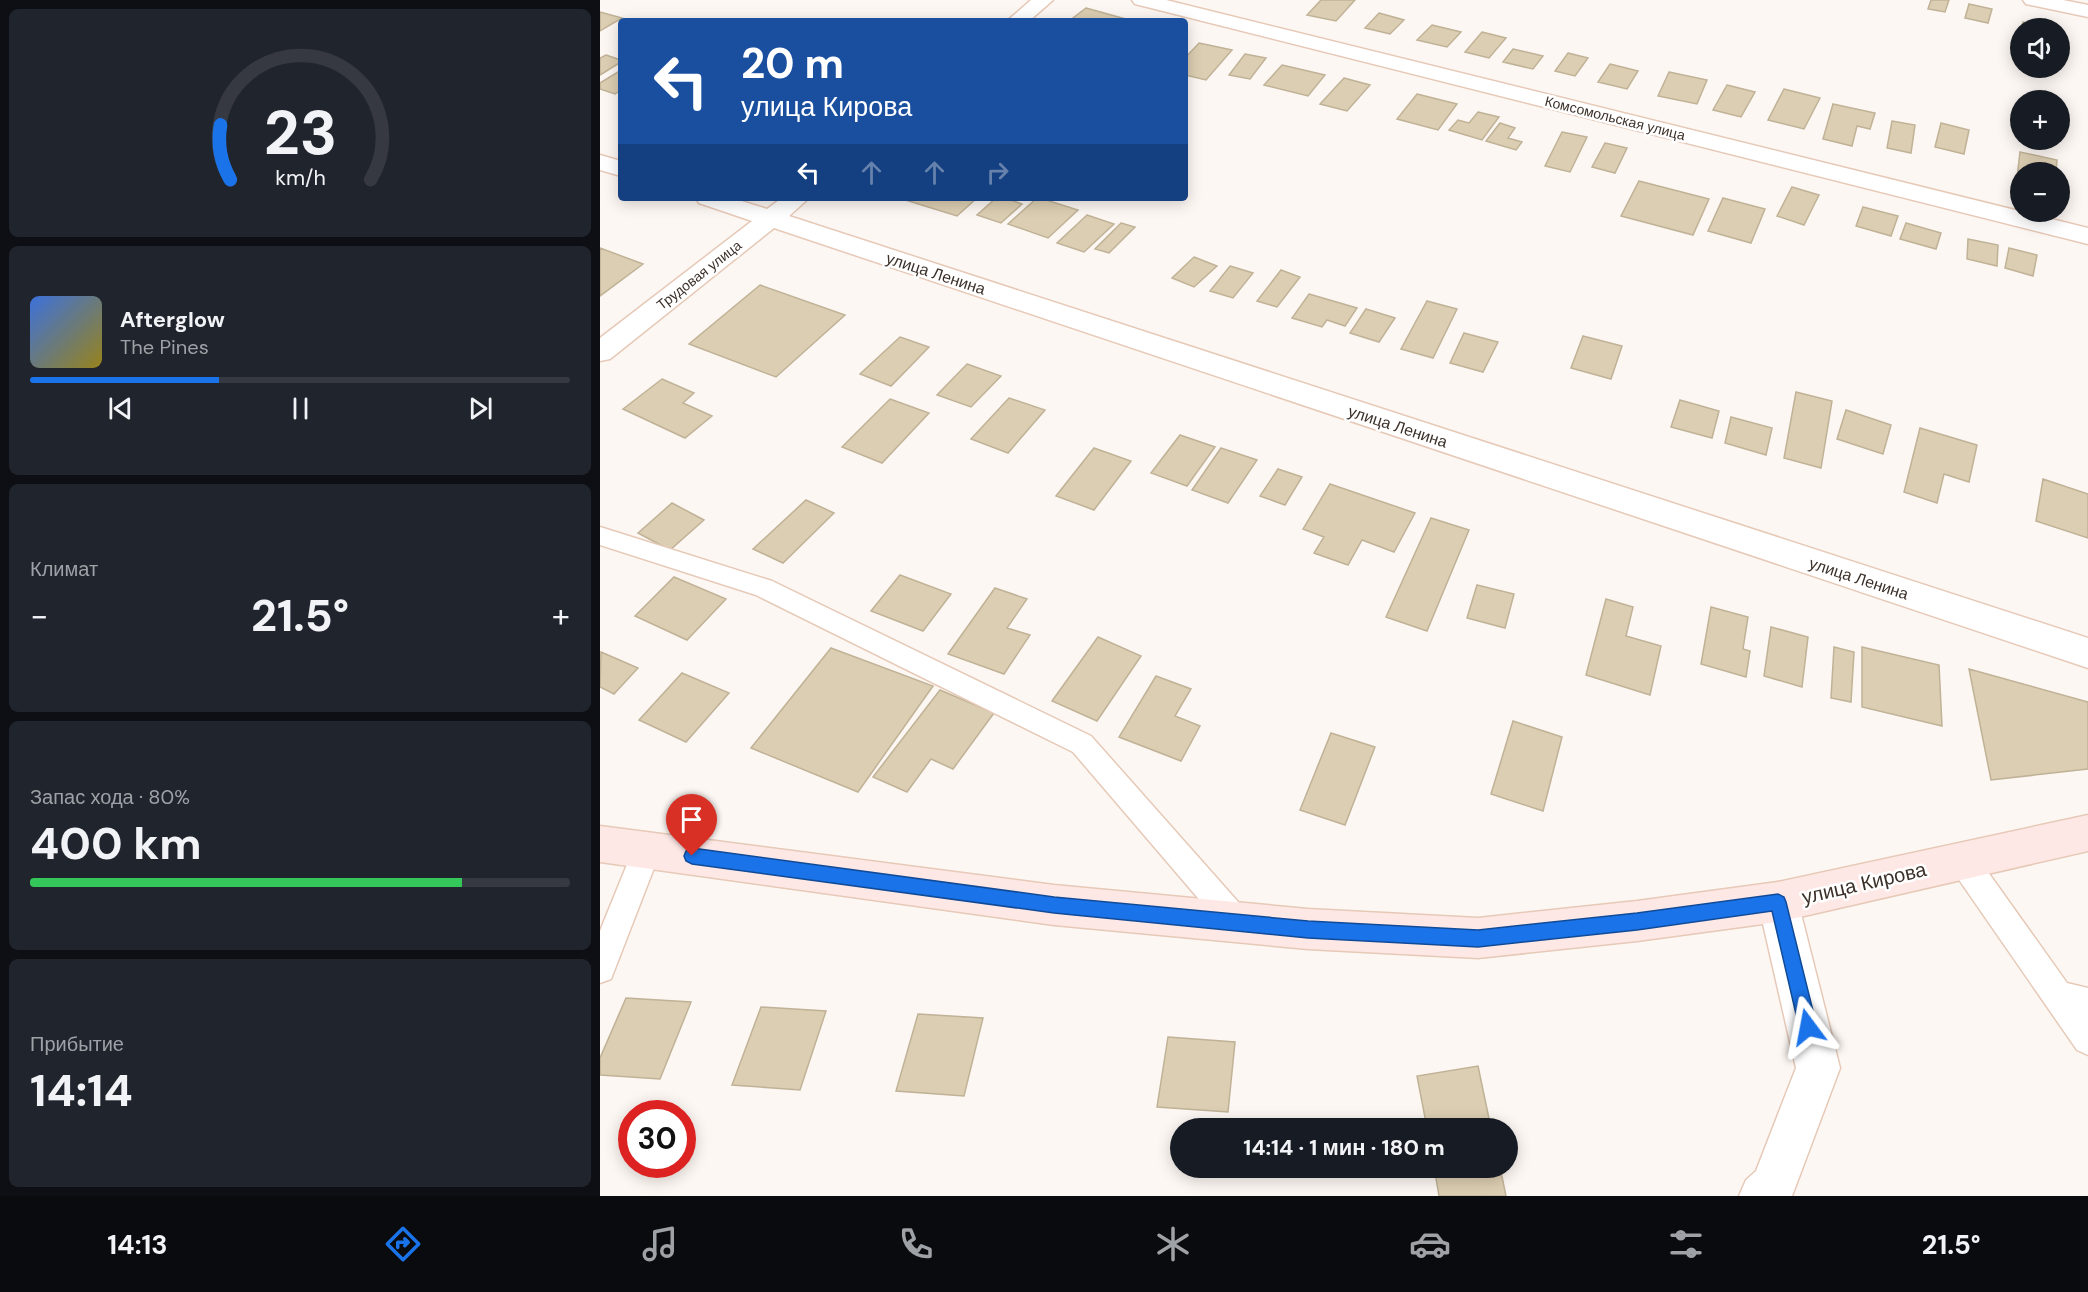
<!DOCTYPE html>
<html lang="ru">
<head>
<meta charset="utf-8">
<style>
	:root { --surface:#171b24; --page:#20242c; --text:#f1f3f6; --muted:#9ea1a6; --line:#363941; --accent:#1a73e8 }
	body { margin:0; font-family:"DM Sans",sans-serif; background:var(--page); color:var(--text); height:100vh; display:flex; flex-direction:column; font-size:22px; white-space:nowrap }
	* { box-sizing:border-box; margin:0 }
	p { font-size:20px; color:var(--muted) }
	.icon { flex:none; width:33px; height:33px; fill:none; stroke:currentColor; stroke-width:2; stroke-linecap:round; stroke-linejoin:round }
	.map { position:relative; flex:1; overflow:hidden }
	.panel { display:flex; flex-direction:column; gap:9px; padding:9px; background:#0d0f14; width:600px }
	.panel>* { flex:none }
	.banner { position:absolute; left:18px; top:18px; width:570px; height:183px; border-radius:6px; box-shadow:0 3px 15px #0003; background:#1a4fa0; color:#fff; overflow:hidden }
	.tools { position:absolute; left:1410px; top:18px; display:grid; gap:12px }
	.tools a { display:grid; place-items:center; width:60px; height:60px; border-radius:50%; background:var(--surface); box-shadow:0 3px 15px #0003; font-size:30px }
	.speed { position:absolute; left:18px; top:1100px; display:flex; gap:12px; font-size:30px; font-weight:700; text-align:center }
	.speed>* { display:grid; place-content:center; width:78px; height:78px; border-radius:50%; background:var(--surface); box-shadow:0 3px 15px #0003; line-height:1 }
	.speed .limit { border:9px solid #d22; background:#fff; color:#111 }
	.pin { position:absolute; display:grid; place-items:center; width:51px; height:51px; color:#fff; margin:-62px -26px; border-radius:50% 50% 50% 0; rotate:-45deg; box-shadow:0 0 6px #0007 }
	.pin .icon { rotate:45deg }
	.me { position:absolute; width:66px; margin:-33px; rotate:347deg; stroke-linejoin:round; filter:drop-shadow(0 0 4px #0008) }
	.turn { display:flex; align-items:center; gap:21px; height:126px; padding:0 24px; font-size:27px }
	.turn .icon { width:78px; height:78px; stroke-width:2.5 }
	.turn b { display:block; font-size:42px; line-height:51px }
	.lanes { display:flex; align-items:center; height:57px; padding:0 24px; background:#0003; justify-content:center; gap:30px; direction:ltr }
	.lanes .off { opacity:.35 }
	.big { font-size:45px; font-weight:700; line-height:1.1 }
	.panel .card { flex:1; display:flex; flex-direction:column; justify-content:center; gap:9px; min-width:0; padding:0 21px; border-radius:9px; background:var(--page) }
	.panel .dial { align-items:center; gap:0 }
	.dial svg { height:156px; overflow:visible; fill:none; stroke:var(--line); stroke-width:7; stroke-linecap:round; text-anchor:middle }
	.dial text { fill:var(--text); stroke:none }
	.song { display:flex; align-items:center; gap:18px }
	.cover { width:72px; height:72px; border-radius:9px; background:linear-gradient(135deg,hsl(220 70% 55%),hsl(50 70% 35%)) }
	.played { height:6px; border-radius:3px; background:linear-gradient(90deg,var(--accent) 35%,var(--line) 35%) }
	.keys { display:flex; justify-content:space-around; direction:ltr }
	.heat { display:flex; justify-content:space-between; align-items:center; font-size:33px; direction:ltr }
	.charge { height:9px; border-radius:4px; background:linear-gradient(90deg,#34c759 80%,var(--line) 0) }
	.trip { position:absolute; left:570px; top:1118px; width:348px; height:60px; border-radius:30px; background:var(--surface); box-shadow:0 3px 15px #0003; font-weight:700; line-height:60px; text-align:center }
	.tabs { display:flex; height:96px; justify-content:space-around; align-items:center; background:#090b0e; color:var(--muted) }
	.tabs .icon { width:42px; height:42px }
	.tabs .selected { color:var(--accent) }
	.tabs b { font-size:27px; color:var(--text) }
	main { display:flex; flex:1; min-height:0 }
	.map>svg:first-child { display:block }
</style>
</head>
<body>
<main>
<section class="panel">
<div class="card dial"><svg viewBox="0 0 100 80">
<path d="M14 69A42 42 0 1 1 86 69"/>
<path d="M14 69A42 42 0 0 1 9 41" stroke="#1a73e8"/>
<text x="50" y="56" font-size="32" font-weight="700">23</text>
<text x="50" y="72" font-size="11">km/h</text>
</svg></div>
<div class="card">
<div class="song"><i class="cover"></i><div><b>Afterglow</b><p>The Pines</p></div></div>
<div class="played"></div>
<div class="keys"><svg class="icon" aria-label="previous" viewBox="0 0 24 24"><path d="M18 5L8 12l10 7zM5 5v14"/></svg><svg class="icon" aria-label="pause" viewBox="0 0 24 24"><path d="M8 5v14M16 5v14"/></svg><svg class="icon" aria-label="next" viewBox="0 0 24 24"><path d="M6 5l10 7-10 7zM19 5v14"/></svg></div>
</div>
<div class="card"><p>Климат</p>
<div class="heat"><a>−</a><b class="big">21.5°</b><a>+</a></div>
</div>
<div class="card"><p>Запас хода · 80%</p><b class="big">400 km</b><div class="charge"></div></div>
<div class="card"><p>Прибытие</p><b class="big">14:14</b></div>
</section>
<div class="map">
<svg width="1488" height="1196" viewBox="0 0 1488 1196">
	<rect width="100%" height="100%" fill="#fdf7f3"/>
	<!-- building -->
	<path fill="#dcceb2" stroke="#c0b296" stroke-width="1.5" d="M 721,0 L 755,0 L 736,21 L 707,15 Z
		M 1331,0 L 1349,0 L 1345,12 L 1328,9 Z
		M 1369,4 L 1392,9 L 1388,23 L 1365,18 Z
		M 486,8 L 533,21 L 469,21 Z
		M 0,12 L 22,18 L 0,31 Z
		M 779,13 L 804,20 L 790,34 L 765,28 Z
		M 1423,22 L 1455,28 L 1421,28 Z
		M 832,25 L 861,32 L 847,47 L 817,40 Z
		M 882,32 L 906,38 L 889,58 L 865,52 Z
		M 599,43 L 632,50 L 606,80 L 585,75 L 585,58 Z
		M 913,49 L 943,56 L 933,69 L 903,62 Z
		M 968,53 L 988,58 L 975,76 L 955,71 Z
		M 645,54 L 666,58 L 650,79 L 629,75 Z
		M 6,55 L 21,60 L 21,62 L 0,75 L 0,58 Z
		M 1010,64 L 1038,71 L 1027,89 L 998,82 Z
		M 682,65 L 725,75 L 708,96 L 664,85 Z
		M 21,70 L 21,90 L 15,94 L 0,89 L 0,83 Z
		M 1069,72 L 1107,80 L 1097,104 L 1058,96 Z
		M 744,78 L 770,85 L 747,111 L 720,104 Z
		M 1127,85 L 1155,92 L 1141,117 L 1113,110 Z
		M 1184,89 L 1220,98 L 1204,129 L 1168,120 Z
		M 817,94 L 857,104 L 838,130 L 797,119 Z
		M 1233,104 L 1275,113 L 1270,129 L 1257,126 L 1252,146 L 1223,139 Z
		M 878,112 L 899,117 L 882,140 L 849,130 L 858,120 L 869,123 Z
		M 1292,121 L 1315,125 L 1311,153 L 1287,148 Z
		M 900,123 L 915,128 L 908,138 L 922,142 L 916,150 L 886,141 Z
		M 1341,123 L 1369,130 L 1364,154 L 1335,147 Z
		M 962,132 L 987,137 L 970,172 L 945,166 Z
		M 1005,143 L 1027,148 L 1015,173 L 992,167 Z
		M 1420,152 L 1457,160 L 1456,172 L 1420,172 L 1420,179 L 1417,178 Z
		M 1039,181 L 1109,199 L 1093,235 L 1021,216 Z
		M 1192,187 L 1219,195 L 1204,225 L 1177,216 Z
		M 299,198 L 377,198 L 357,216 Z
		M 396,198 L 405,198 L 422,204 L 401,223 L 377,215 Z
		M 437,198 L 440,198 L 478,210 L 448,238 L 408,224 Z
		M 1123,198 L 1165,209 L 1151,243 L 1108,231 Z
		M 1263,207 L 1298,216 L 1291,236 L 1256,226 Z
		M 487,215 L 514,224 L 484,252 L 457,243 Z
		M 521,223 L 535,227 L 509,253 L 495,249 Z
		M 1306,223 L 1341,233 L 1336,249 L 1300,239 Z
		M 1368,239 L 1398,245 L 1397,266 L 1367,259 Z
		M 0,248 L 43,264 L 0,296 Z
		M 1409,248 L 1437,255 L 1433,276 L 1405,268 Z
		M 594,257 L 617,266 L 594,287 L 572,278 Z
		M 630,266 L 653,273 L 633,298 L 610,291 Z
		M 681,270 L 700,277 L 677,307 L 657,301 Z
		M 160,285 L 245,315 L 176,377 L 89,344 Z
		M 709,294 L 757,308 L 745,326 L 727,320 L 722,327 L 692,318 Z
		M 827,301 L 857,309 L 833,358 L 801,349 Z
		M 766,309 L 795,318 L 779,342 L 750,333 Z
		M 864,333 L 898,342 L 883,372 L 850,363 Z
		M 983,336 L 1022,346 L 1011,379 L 971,368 Z
		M 300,337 L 329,347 L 291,386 L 260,374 Z
		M 367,364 L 401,376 L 371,407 L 337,395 Z
		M 62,379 L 94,393 L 83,403 L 112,416 L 85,438 L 23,409 Z
		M 1196,392 L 1232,401 L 1221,468 L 1184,458 Z
		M 409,398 L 445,410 L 408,453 L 371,439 Z
		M 290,399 L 329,413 L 282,463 L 242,447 Z
		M 1080,400 L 1119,411 L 1112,438 L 1071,427 Z
		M 1246,410 L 1291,425 L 1283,454 L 1237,439 Z
		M 1131,417 L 1172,428 L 1166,455 L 1125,443 Z
		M 1320,428 L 1377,445 L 1369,482 L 1344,474 L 1337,503 L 1304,492 Z
		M 580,435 L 615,447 L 587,486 L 551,473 Z
		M 494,448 L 531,461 L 494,510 L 456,496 Z
		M 621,448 L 657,460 L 628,503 L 592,490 Z
		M 678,469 L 702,477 L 685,505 L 660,496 Z
		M 1443,479 L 1488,494 L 1488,538 L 1436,521 Z
		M 730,484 L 815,513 L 794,552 L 762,540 L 748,565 L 714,553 L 724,537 L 703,529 Z
		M 206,500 L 234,513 L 183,563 L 153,549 Z
		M 72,503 L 104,520 L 70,550 L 38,533 Z
		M 831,518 L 869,530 L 827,631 L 786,617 Z
		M 300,575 L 351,594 L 323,631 L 271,611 Z
		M 74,577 L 126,599 L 87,640 L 35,616 Z
		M 877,585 L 914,594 L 905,628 L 867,618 Z
		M 395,588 L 427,599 L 407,628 L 430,635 L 404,674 L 348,654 Z
		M 1006,599 L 1033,607 L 1026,636 L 1061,646 L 1050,695 L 986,675 Z
		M 1111,607 L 1148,617 L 1143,649 L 1150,651 L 1146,677 L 1101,664 Z
		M 1171,627 L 1208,637 L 1202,687 L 1164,676 Z
		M 498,637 L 541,656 L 497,721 L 452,701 Z
		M 1234,647 L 1254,652 L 1251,702 L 1231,698 Z
		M 1262,647 L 1339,665 L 1342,726 L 1262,707 Z
		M 231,648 L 333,686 L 258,792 L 151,748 Z
		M 1,652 L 38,668 L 14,694 L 0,687 Z
		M 1369,669 L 1488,702 L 1488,769 L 1391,780 Z
		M 82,673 L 129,693 L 86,742 L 39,720 Z
		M 556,676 L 591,689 L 575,716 L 600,726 L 581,761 L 519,737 Z
		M 340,690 L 394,713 L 353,769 L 331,759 L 307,792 L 273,777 Z
		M 913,721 L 962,737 L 943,811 L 891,794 Z
		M 731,733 L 775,747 L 745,825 L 700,810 Z
		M 26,998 L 91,1002 L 60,1079 L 0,1075 L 0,1058 Z
		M 161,1007 L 226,1011 L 200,1090 L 132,1085 Z
		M 318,1014 L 383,1018 L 364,1096 L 296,1091 Z
		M 568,1037 L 635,1042 L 628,1112 L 557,1107 Z
		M 878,1066 L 891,1128 L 827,1128 L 817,1076 Z
		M 834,1167 L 900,1167 L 906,1196 L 839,1196 Z"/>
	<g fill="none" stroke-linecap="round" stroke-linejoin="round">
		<defs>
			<path id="lane" d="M 0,527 L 172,581 L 491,736 L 647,912 L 652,922 L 647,932 L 637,937 L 627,932 L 473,752 L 156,595 L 0,545 Z
				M 47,837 L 57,840 L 61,850 L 11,979 L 0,983 L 0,931 L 37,840 Z
				M 1363,847 L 1373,851 L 1467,983 L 1488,988 L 1488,1055 L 1477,1050 L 1353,871 L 1349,861 L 1353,851 Z"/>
			<path id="street" d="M 431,0 L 453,0 L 429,21 L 407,21 Z
				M 532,0 L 566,0 L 1488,228 L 1488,244 L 535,4 Z
				M 1423,0 L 1463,0 L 1488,5 L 1488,17 L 1426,4 Z
				M 0,155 L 21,161 L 21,176 L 0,170 Z
				M 96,198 L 132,198 L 167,209 L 182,198 L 209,198 L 189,216 L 1488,638 L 1488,668 L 174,228 L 10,359 L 0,361 L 0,338 L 152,221 L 99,203 Z
				M 1178,882 L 1192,888 L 1198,902 L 1240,1068 L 1192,1196 L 1139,1196 L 1146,1180 L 1156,1171 L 1196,1068 L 1158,902 L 1164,888 Z"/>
			<path id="secondary" d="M 1488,815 L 1488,851 L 1178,922 L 1037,941 L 878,958 L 708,949 L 454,925 L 0,862 L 0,826 L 454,885 L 708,909 L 878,918 L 1037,901 L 1178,882 Z"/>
		</defs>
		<!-- lane casing -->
		<use href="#lane" stroke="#e6c9b7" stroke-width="3"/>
		<!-- street casing -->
		<use href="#street" stroke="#e6c9b7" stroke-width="3"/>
		<!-- secondary casing -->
		<use href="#secondary" stroke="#e6c9b7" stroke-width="3"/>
		<!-- lane -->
		<use href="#lane" fill="#fff" fill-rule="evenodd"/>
		<!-- street -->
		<use href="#street" fill="#fff" fill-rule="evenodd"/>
		<!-- secondary -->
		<use href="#secondary" fill="#fee8e6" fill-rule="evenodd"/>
	</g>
	<!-- route -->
	<path fill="#1a73e8" stroke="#114b97" stroke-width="1.5" d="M 92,848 L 454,897 L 708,921 L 878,930 L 1037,913 L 1178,894 L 1184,897 L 1186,902 L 1217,1027 L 1214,1033 L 1208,1035 L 1202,1033 L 1199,1027 L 1172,911 L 1037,930 L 878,947 L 708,938 L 454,913 L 92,864 L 86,861 L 84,856 L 86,851 Z"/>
	<g text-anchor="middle" stroke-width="5" stroke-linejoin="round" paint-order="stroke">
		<!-- far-street labels -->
		<g font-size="14" fill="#3c312a" stroke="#fff">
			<text transform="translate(1015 118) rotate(14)" y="5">Комсомольская улица</text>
			<text transform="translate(99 275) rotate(-38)" y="5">Трудовая улица</text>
		</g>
		<!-- street labels -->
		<g font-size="16" fill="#3c312a" stroke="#fff">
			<text transform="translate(336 273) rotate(18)" y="6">улица Ленина</text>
			<text transform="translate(798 426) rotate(18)" y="6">улица Ленина</text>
			<text transform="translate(1259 578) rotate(18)" y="6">улица Ленина</text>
		</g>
		<!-- near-street labels -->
		<g font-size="20" fill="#3c312a" stroke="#fff">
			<text transform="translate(1264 883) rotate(-13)" y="7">улица Кирова</text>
		</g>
	</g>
</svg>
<div class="tools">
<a><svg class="icon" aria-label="sound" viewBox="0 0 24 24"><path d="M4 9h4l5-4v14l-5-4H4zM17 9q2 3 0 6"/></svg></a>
<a>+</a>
<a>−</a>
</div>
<div class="speed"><div class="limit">30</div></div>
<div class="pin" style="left:92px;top:856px;background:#d93025"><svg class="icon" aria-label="arrive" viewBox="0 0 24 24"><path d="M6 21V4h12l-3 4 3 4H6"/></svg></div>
<svg class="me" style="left:1208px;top:1027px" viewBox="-20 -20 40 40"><path d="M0-17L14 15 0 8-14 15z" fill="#1a73e8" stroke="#fff" stroke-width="4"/></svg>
<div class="trip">14:14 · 1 мин · 180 m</div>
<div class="banner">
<div class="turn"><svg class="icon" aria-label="left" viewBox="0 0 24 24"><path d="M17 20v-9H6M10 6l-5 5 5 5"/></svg><div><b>20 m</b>улица Кирова</div></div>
<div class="lanes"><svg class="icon" aria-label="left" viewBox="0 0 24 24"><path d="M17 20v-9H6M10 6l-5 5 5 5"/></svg><svg class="icon off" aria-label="ahead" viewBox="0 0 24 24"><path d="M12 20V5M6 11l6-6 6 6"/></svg><svg class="icon off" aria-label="ahead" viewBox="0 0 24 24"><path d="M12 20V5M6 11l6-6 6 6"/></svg><svg class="icon off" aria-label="right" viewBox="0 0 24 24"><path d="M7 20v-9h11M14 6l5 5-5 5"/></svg></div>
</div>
</div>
</main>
<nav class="tabs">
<b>14:13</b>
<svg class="icon selected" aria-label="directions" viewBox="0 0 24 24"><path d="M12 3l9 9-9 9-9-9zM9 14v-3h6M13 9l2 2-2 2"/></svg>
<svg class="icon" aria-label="music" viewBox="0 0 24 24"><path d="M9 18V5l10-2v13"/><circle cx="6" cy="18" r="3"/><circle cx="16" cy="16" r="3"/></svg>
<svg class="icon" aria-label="phone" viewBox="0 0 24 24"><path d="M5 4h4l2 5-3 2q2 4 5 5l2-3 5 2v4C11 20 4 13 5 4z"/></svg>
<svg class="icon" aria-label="climate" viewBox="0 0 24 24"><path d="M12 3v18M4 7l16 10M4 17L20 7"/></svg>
<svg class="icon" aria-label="car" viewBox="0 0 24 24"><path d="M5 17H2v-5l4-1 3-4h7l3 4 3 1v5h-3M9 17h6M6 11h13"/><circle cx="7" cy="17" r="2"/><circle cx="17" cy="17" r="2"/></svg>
<svg class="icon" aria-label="filters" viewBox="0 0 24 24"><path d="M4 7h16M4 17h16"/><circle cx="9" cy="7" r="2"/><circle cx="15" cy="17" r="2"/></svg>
<b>21.5°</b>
</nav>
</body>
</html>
